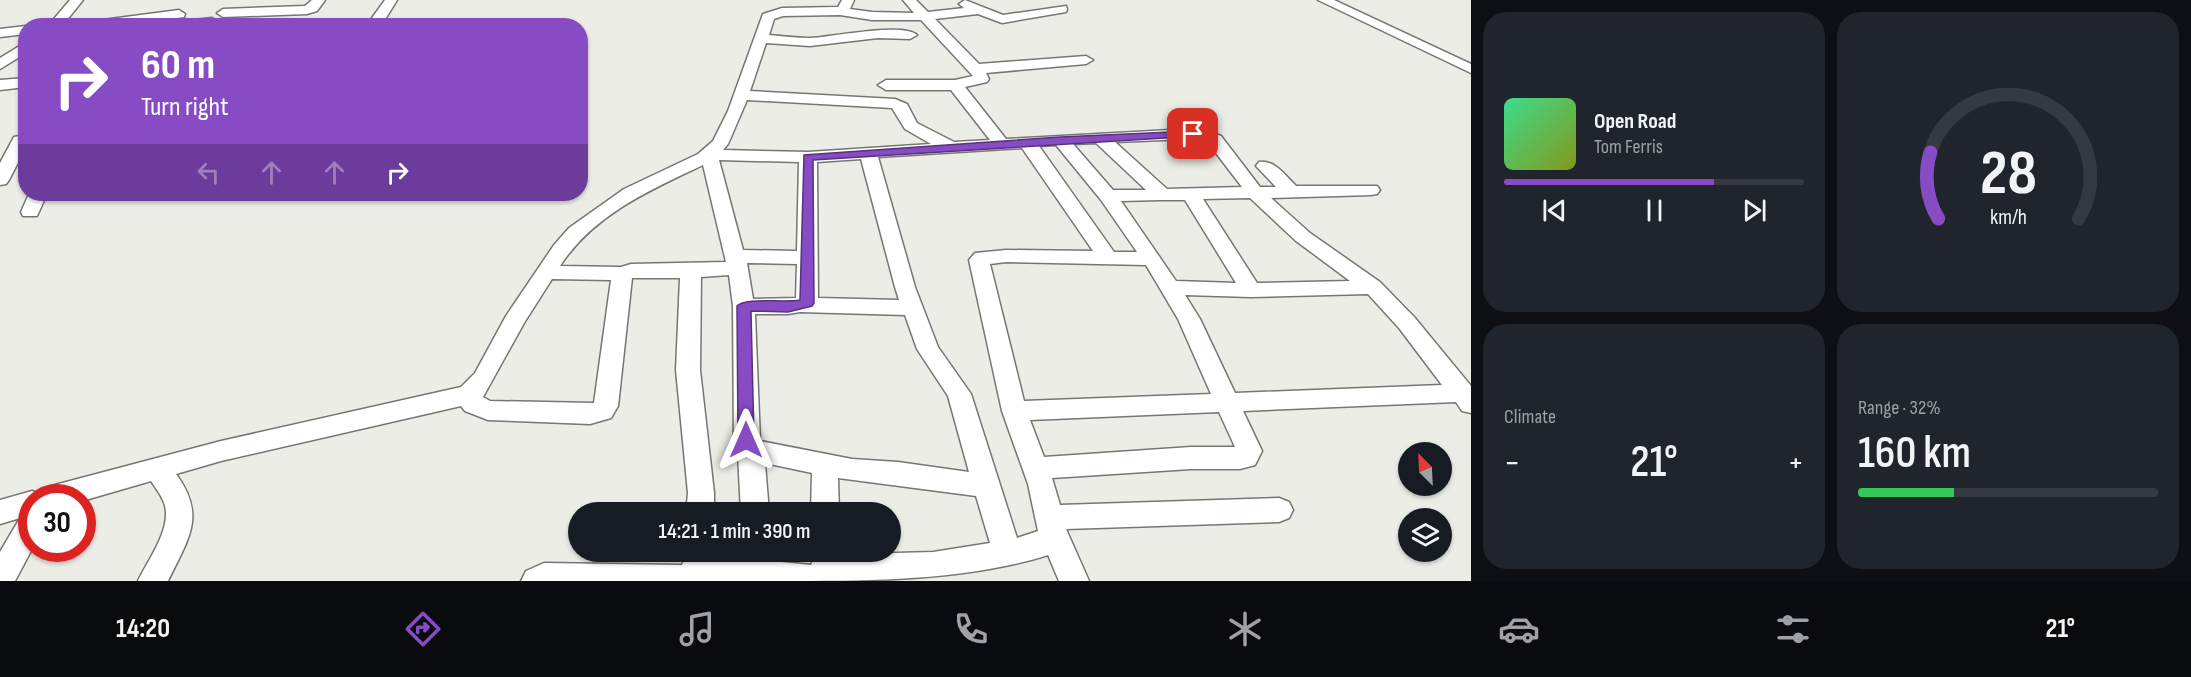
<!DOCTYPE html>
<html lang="en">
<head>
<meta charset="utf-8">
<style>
	:root { --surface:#171b24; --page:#20242c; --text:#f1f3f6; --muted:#9ea1a6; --line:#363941; --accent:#874cc3 }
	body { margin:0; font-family:"Sofia Sans Condensed",sans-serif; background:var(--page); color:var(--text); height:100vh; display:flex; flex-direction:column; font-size:22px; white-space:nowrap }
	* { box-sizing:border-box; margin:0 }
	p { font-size:20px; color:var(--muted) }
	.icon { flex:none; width:33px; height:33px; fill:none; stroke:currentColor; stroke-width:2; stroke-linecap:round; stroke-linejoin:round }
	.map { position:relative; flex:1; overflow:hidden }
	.details { display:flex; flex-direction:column; gap:12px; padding:12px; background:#0d0f14; width:720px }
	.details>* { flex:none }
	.hud { position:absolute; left:18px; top:18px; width:570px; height:183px; border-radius:24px; box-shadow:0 2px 4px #0004; background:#874cc3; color:#fff; overflow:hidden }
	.needle { width:39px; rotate:336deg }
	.tools { position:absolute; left:1398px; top:442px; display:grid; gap:12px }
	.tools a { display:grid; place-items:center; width:54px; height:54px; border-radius:50%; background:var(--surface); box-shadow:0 2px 4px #0004; font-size:30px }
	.speed { position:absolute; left:18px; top:484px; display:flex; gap:12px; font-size:30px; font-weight:700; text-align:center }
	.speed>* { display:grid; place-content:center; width:78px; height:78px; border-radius:50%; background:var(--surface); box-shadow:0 2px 4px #0004; line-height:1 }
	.speed .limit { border:9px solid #d22; background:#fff; color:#111 }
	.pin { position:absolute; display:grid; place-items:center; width:51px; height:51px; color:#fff; margin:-26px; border-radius:12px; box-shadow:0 3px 9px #0006 }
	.me { position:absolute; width:66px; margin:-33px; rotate:0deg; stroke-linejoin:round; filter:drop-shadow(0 0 4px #0008) }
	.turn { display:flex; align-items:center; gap:21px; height:126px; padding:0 24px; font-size:27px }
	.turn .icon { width:78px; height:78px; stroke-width:2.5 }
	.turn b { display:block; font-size:42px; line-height:51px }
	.lanes { display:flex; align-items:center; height:57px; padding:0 24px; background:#0003; justify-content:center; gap:30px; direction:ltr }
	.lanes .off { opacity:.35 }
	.big { font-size:45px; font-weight:600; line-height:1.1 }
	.details .tile { flex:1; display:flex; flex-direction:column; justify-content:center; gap:9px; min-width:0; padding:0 21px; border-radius:24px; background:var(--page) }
	.details .dial { align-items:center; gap:0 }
	.dial svg { height:156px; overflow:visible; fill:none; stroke:var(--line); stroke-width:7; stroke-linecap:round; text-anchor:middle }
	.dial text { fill:var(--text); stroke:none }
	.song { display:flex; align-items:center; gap:18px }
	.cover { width:72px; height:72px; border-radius:9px; background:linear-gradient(135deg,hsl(150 70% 55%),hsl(70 70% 35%)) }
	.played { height:6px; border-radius:3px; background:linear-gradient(90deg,var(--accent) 70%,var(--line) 70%) }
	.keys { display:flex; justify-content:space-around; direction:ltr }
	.heat { display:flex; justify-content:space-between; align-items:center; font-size:33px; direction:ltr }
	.charge { height:9px; border-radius:4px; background:linear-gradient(90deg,#34c759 32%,var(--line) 0) }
	.details .tiles { flex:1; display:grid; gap:12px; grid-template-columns:repeat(2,1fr) }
	.trip { position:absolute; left:568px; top:502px; width:333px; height:60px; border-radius:30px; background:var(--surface); box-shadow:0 2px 4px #0004; font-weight:600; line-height:60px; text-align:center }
	.tabs { display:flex; height:96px; justify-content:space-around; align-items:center; background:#090b0e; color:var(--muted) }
	.tabs .icon { width:42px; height:42px }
	.tabs .current { color:var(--accent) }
	.tabs b { font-size:27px; color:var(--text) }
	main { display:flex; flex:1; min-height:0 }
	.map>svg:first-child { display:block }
</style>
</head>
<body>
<main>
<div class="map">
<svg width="1471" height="581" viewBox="0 0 1471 581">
	<rect width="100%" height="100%" fill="#edede8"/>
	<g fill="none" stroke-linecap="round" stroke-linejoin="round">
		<defs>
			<path id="minor" d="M 70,0 L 83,0 L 62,26 L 48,26 Z
				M 312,0 L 325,0 L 317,11 L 307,14 L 223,17 L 217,13 L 223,9 L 305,6 Z
				M 385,0 L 397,0 L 386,18 L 385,26 L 371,26 L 372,18 Z
				M 842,0 L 854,0 L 850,9 L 872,12 L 914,13 L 903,0 L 916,0 L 928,12 L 964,8 L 959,4 L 965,0 L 1003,15 L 1066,6 L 1067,9 L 1066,12 L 1002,23 L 978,14 L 935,19 L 979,64 L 1086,56 L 1093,60 L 1086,64 L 986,73 L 989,79 L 987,82 L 965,87 L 1006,139 L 1188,129 L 1209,131 L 1221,136 L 1260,187 L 1276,187 L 1256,166 L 1259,162 C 1274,159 1286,176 1296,186 L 1377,186 L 1380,190 L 1377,194 L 1371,195 L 1271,198 L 1310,233 L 1380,282 L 1415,318 L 1471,386 L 1471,413 L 1462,411 L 1456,402 L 1243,411 L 1262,451 L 1255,465 L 1240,469 L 1191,469 L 1052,478 L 1060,505 L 1279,498 L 1289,502 L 1293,510 L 1289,518 L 1279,522 L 1066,529 L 1089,581 L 1059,581 L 1048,555 C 967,581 867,581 781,581 C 695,581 608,581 521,581 L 526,571 L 544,563 L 682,565 L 685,558 L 695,555 L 743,559 L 743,552 L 771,552 L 772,561 L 811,565 L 814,558 L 824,555 L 933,552 L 990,543 L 976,496 L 838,478 L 839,513 L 811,513 L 812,473 L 765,463 L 769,513 L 741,513 L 738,454 L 734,446 L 733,306 L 729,275 L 701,277 L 700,370 L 714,493 L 714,513 L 686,513 L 688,493 L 676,370 L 680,278 L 632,278 L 618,406 L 611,418 L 590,424 L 488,420 L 465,411 L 461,406 L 221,461 L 176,474 C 207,516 188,539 168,581 L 138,581 C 148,560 171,530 165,506 C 163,497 156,489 151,481 L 82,501 L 82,498 L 32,498 L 32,549 L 15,581 L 0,581 L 0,552 L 20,518 L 0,524 L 0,500 L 32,491 L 39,494 L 41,490 L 51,486 L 221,441 L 461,387 L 475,373 L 506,316 L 554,245 L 569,228 L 624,189 L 698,154 L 713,141 L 728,111 L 763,14 L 782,8 L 838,7 ZM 840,15 L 872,20 L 921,20 L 973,76 L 955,80 L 886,80 L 878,85 L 886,90 L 951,90 L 990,140 L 954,142 L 917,123 L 907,104 L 895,99 L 750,91 L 766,43 L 810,46 L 878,38 L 910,39 L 917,35 C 904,22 831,37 811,38 C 797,38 783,36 769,35 L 774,19 L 783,16 ZM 747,100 L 892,108 L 905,129 L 931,144 L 808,152 L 723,150 L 728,144 ZM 1188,139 L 1205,141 L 1209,144 L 1242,187 L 1167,189 L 1115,142 ZM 1096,143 L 1146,190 L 1113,190 L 1073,144 ZM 1056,145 L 1101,200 L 1137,252 L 1114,252 L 1039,146 ZM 1022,148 L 1093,251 L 1006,250 L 975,253 L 969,260 L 1002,411 L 1028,484 L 1038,531 L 1017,538 L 971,394 L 938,347 L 915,287 L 878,157 ZM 861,159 L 895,287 L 899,300 L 818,298 L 817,162 ZM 719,160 L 799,162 L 797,251 L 743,250 ZM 703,165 L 726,262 L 631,264 L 621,267 L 560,266 C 593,215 650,190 703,165 ZM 1250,198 L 1296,241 L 1350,281 L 1257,283 L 1203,199 ZM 1159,200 L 1185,200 L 1236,283 L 1176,281 L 1121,201 ZM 1006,262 L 1146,265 L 1178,319 L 1211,394 L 1024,401 L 990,264 ZM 747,263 L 797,264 L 796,298 L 753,299 ZM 552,279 L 611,280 L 594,403 L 490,401 L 483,397 L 524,323 ZM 1368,294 L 1399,328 L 1442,385 L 1235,393 L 1200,319 L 1185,295 L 1251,297 ZM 800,312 L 905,315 L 917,349 L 948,396 L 969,472 L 898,462 L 852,459 L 760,441 L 755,314 L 788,314 ZM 1219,412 L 1235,447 L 1191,447 L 1044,457 L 1030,420 Z
				M 1318,0 L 1334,0 L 1471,64 L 1471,73 Z
				M 179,10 L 185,14 L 184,17 L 121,26 L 81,26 L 87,22 Z
				M 212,18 L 219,22 L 217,25 L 169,26 L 175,22 Z
				M 26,26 L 26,34 L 0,37 L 0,29 Z
				M 26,42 L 26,53 L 0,69 L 0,58 Z
				M 26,78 L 26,87 L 0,90 L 0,80 Z
				M 20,136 L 26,137 L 26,147 L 9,180 L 6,184 L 0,185 L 0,163 L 14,137 Z
				M 29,194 L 47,194 L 37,216 L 23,216 L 21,212 Z"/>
		</defs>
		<!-- minor casing -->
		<use href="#minor" stroke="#777672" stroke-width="3"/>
		<!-- minor -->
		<use href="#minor" fill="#fff" fill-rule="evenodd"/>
	</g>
	<!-- route -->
	<path fill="#874cc3" stroke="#58317f" stroke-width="1.5" d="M 1193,131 L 1198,134 L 1197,136 L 813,160 L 814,303 L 812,306 L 788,312 L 751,311 L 754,440 L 752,445 L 746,446 L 740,445 L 738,440 L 737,306 C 745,297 785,303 800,300 L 804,155 L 1060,137 Z"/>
</svg>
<div class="tools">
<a><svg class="needle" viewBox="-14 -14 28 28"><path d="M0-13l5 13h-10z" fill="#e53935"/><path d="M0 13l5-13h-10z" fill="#9ea1a6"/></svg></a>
<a><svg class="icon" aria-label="layers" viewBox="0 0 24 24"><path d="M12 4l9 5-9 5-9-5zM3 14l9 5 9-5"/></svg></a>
</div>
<div class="speed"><div class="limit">30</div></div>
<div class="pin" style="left:1193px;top:134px;background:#d93025"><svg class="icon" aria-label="arrive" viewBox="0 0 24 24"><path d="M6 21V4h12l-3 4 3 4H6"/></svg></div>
<svg class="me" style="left:746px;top:440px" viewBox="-20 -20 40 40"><path d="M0-17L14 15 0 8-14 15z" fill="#874cc3" stroke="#fff" stroke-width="4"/></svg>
<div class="trip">14:21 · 1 min · 390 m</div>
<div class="hud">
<div class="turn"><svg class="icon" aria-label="right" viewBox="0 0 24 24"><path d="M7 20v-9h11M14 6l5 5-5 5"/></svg><div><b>60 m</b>Turn right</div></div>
<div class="lanes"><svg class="icon off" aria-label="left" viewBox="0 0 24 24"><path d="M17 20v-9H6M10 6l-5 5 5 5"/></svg><svg class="icon off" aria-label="ahead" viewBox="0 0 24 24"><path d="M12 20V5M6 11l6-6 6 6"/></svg><svg class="icon off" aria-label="ahead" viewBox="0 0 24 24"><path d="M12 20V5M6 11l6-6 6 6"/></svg><svg class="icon" aria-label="right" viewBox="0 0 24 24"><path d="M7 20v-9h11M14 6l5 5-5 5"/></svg></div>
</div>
</div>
<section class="details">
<div class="tiles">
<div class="tile">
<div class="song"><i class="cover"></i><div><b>Open Road</b><p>Tom Ferris</p></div></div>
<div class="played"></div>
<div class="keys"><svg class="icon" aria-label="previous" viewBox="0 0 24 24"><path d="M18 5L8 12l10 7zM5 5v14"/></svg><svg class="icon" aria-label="pause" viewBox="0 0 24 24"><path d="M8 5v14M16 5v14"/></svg><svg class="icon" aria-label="next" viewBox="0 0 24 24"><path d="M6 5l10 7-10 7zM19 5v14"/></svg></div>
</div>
<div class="tile dial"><svg viewBox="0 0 100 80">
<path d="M14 69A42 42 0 1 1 86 69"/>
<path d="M14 69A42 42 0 0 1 10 35" stroke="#874cc3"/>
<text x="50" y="56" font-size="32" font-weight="700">28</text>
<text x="50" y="72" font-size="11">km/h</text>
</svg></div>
<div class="tile"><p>Climate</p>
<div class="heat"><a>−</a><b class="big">21°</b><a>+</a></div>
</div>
<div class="tile"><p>Range · 32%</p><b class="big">160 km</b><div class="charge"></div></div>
</div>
</section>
</main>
<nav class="tabs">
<b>14:20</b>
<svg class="icon current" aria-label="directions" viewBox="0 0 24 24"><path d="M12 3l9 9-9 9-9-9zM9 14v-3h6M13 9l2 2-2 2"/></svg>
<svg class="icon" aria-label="music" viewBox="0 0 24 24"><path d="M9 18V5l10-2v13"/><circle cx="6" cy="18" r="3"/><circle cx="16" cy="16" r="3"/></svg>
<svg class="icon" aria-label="phone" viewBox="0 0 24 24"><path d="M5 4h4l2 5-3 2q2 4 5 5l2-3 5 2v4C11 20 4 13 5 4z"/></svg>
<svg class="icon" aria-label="climate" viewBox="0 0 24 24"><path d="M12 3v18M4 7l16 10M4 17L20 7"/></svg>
<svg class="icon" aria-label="car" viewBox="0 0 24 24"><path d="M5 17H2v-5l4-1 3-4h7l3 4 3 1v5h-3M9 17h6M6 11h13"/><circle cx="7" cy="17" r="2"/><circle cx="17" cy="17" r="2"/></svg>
<svg class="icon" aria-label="filters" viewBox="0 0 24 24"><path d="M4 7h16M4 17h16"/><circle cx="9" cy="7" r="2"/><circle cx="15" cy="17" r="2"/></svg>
<b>21°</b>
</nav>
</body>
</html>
